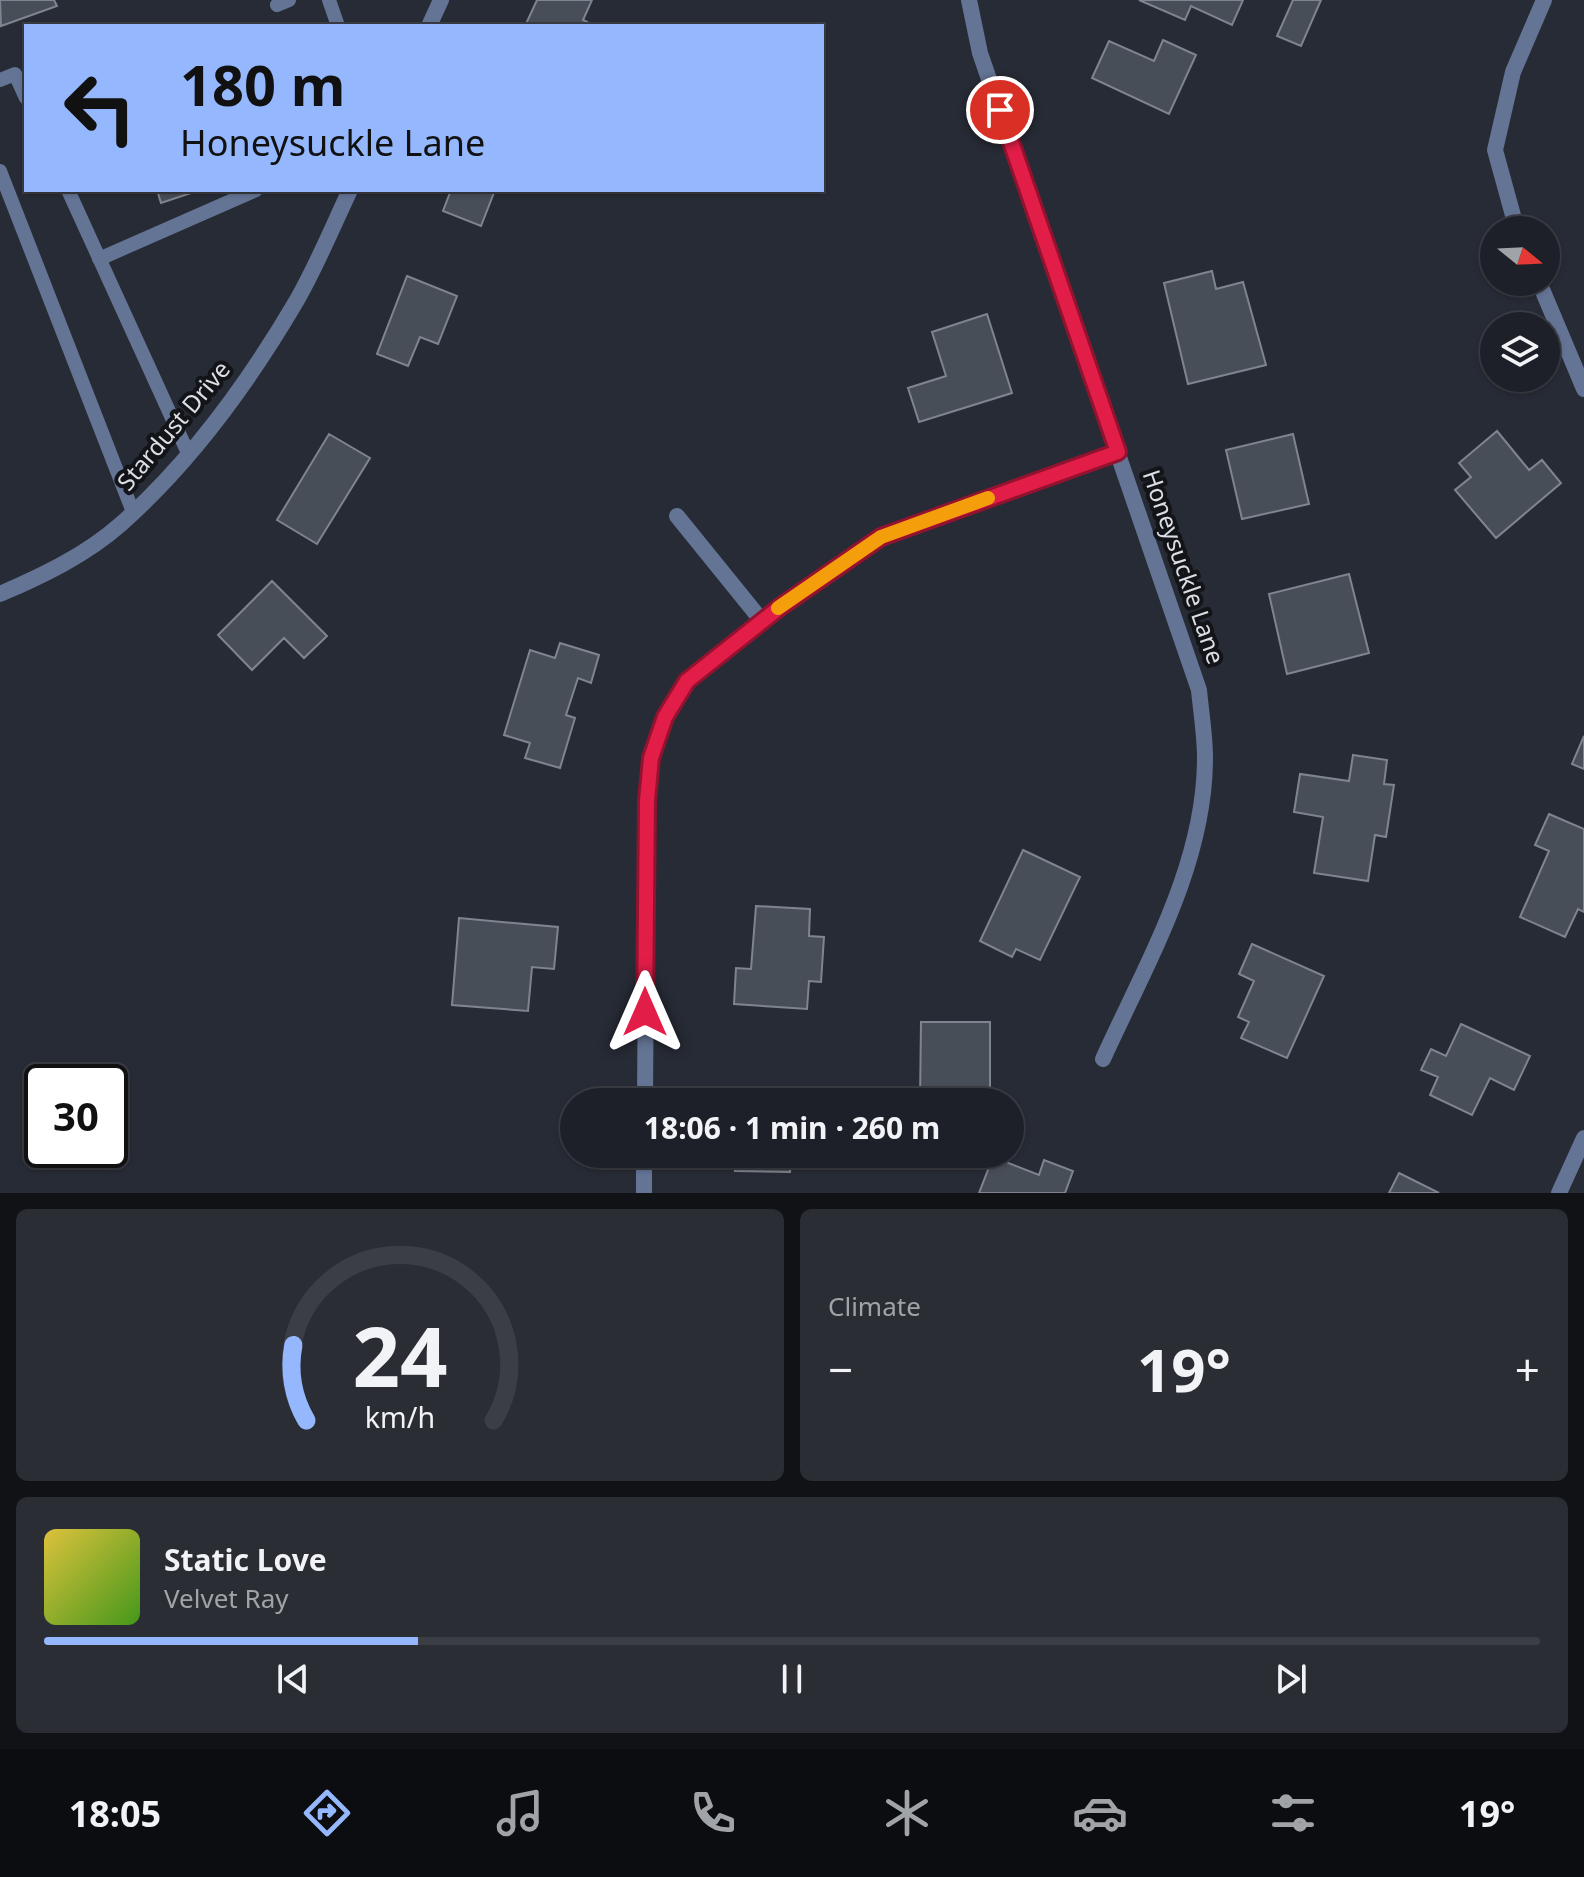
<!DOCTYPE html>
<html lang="en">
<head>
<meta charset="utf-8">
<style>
	:root { --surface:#1d2028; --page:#2a2d34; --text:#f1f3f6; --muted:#a0a3a8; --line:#3b3e45; --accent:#94b7fd }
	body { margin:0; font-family:"Noto Sans",sans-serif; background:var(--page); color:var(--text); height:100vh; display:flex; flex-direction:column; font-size:30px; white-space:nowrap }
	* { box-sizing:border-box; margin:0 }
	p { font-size:26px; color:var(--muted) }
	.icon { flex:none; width:44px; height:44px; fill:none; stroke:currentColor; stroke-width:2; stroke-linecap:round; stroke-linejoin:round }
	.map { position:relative; height:1193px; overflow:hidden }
	.panel { display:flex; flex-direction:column; gap:16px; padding:16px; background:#101216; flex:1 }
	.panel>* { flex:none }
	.top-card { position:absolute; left:24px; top:24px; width:800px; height:168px; border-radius:0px; box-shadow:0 2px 6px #0004,0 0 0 2px var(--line); background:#94b7fd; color:#111; overflow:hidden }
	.needle { width:52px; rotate:108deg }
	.buttons { position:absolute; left:1480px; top:216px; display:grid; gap:16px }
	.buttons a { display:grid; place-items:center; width:80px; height:80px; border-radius:50%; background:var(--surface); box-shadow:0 2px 6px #0004,0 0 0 2px var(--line); font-size:40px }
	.speed { position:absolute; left:24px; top:1064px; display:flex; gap:16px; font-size:40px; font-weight:700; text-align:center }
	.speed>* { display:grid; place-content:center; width:104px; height:104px; border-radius:50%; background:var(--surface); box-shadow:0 2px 6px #0004,0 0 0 2px var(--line); line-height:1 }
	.speed .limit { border:4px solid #111; border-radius:12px; background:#fff; color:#111 }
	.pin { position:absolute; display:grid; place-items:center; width:68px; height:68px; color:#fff; margin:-34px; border:4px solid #fff; border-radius:50%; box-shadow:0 2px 8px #0007 }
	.me { position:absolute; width:88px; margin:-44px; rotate:0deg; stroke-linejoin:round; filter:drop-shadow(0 0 6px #0008) }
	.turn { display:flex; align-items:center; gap:28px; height:168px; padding:0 24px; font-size:36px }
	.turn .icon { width:104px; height:104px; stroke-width:2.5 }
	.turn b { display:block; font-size:56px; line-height:68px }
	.big { font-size:60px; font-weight:700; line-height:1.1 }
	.panel .widget { flex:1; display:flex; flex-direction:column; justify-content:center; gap:12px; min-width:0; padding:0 28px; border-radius:12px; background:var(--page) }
	.panel .dial { align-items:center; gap:0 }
	.dial svg { height:208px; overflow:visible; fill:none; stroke:var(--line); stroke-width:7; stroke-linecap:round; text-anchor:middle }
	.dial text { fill:var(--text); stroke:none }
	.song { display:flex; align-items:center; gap:24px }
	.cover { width:96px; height:96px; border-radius:12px; background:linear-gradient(135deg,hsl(50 70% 55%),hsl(100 70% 35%)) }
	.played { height:8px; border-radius:4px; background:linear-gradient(90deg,var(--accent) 25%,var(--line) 25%) }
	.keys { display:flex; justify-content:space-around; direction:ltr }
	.heat { display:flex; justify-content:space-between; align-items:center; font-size:44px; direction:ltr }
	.panel .tiles { flex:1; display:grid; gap:16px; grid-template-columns:1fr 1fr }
	.widget:last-child { grid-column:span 2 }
	.trip { position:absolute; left:560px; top:1088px; width:464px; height:80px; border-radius:40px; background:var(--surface); box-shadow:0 2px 6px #0004,0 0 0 2px var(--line); font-weight:700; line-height:80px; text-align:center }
	.dock { display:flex; height:128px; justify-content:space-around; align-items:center; background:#0c0d10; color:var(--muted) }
	.dock .icon { width:56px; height:56px }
	.dock .on { color:var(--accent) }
	.dock b { font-size:36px; color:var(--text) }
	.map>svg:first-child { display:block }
</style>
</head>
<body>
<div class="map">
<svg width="1584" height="1193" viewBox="0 0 1584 1193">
	<rect width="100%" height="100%" fill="#272b35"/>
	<!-- building -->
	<path fill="#484e58" stroke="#7f8590" stroke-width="2" d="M 0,0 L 54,0 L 57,6 L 1,26 Z
		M 537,0 L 592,0 L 583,20 L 595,26 L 525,26 Z
		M 1139,0 L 1243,0 L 1232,25 L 1191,6 L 1185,20 Z
		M 1293,0 L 1321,0 L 1301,46 L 1277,36 Z
		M 1163,40 L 1196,55 L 1169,114 L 1092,78 L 1109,41 L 1154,61 Z
		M 157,190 L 200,190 L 161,203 Z
		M 451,190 L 495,190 L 481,226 L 443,211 Z
		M 1212,271 L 1216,289 L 1243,282 L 1266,365 L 1188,384 L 1164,283 Z
		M 407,276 L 457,296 L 438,344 L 420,337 L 408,366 L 377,354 Z
		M 987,314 L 1012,393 L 919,422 L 908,388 L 946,376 L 932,332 Z
		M 1497,431 L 1529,470 L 1542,460 L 1561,483 L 1496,538 L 1455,490 L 1471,477 L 1459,463 Z
		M 329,434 L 370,458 L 317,544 L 277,520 Z
		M 1293,434 L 1309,504 L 1242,519 L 1226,450 Z
		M 1349,574 L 1369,653 L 1287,674 L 1269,594 Z
		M 272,581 L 327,636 L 304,658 L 284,638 L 252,670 L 218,635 Z
		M 560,643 L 599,655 L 591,683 L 578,678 L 566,715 L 575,718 L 560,768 L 525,758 L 530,743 L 504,735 L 530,650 L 555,658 Z
		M 1584,736 L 1584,769 L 1572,764 Z
		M 1353,755 L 1387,760 L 1384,784 L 1394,785 L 1386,837 L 1375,835 L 1368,881 L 1314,873 L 1323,817 L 1294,812 L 1300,774 L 1349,781 Z
		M 1549,814 L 1584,829 L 1584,912 L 1578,909 L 1565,937 L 1520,917 L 1549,851 L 1535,845 Z
		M 1023,850 L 1080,877 L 1040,960 L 1016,949 L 1012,957 L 980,941 Z
		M 756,906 L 810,909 L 809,936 L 824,937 L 821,982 L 809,981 L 807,1009 L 734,1004 L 736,968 L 751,969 Z
		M 459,918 L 558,927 L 554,969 L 532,967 L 528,1011 L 452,1005 Z
		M 1252,944 L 1324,976 L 1287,1058 L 1241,1038 L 1249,1022 L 1238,1017 L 1254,981 L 1239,974 Z
		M 921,1022 L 990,1022 L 990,1102 L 920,1102 Z
		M 1461,1024 L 1530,1056 L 1514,1090 L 1490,1078 L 1472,1115 L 1430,1095 L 1438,1077 L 1421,1070 L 1431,1049 L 1446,1056 Z
		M 737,1087 L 824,1088 L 823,1102 L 736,1102 Z
		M 735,1154 L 791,1154 L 790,1172 L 735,1171 Z
		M 993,1157 L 1039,1175 L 1044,1160 L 1073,1171 L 1065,1193 L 979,1193 Z
		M 1399,1173 L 1439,1193 L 1389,1193 Z"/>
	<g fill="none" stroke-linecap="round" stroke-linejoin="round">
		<!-- lane -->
		<path stroke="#647495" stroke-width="14" d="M 329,0 L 338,26
			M 277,5 L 289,0
			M 0,80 L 15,74 L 26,98
			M 0,171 L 133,512
			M 68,190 L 188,453
			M 99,259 L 256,190"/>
		<!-- street -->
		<path stroke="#647495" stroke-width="16" d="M 969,0 L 980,53 L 1199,690 C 1201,712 1205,735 1205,758 C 1205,865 1146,964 1103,1059
			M 429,26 L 441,0
			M 1517,230 L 1495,150 L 1513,72 L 1544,0
			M 1539,282 L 1584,389
			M 677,516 L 762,621
			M 0,594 C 42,576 86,555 121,524 C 192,461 249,382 297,300 C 317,265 333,226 350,190
			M 645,1102 L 647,801 L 651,758 L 665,717 L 687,681 L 780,607 L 881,537 L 1118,452
			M 644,1193 L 644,1154
			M 1559,1193 L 1584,1138"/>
	</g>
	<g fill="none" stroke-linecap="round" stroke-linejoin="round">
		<defs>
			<path id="route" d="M 645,1012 L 647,801 L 651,758 L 665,717 L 687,681 L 780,607 L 881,537 L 1118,452 L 1000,110"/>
		</defs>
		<!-- route casing -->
		<use href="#route" stroke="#92132f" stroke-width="20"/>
		<!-- route -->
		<use href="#route" stroke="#e11d48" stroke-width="14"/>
		<!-- slow -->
		<path stroke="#f59e0b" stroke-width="14" d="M 778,608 L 881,537 L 988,498"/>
	</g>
	<g text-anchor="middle" stroke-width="8" stroke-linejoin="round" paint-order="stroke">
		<!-- street labels -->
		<g font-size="24" fill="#dbdee5" stroke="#121418">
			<text transform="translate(174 426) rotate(-50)" y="8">Stardust Drive</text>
			<text transform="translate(1183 567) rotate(71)" y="8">Honeysuckle Lane</text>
		</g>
	</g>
</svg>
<div class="buttons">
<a><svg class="needle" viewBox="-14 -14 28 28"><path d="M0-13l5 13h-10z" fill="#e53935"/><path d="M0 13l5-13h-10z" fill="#a0a3a8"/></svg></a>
<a><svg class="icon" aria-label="layers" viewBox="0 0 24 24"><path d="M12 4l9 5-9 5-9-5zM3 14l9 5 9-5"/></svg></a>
</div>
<div class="speed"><div class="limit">30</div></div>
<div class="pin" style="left:1000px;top:110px;background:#d93025"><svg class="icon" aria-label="arrive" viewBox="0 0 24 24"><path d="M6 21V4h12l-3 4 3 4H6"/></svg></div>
<svg class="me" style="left:645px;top:1012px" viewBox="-20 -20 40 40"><path d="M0-17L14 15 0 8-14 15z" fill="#e11d48" stroke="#fff" stroke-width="4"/></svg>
<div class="trip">18:06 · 1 min · 260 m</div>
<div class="top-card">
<div class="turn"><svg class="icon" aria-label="left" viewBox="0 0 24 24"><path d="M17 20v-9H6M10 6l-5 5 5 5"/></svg><div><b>180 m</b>Honeysuckle Lane</div></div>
</div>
</div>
<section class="panel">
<div class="tiles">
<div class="widget dial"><svg viewBox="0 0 100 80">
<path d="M14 69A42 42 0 1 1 86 69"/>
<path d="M14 69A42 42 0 0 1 9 40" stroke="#94b7fd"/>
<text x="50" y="56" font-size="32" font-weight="700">24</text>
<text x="50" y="72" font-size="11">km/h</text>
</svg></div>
<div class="widget"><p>Climate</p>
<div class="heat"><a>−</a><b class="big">19°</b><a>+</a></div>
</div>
<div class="widget">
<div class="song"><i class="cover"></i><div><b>Static Love</b><p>Velvet Ray</p></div></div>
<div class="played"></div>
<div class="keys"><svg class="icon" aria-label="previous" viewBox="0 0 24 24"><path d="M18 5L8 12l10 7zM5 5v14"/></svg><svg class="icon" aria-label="pause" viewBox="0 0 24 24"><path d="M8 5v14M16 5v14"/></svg><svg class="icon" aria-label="next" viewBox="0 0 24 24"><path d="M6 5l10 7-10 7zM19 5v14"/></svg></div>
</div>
</div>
</section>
<nav class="dock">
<b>18:05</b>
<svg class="icon on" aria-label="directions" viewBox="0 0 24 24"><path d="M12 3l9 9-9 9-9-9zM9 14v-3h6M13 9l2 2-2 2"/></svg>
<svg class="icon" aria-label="music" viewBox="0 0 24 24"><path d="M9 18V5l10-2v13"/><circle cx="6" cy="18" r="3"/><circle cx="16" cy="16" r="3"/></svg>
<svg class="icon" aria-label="phone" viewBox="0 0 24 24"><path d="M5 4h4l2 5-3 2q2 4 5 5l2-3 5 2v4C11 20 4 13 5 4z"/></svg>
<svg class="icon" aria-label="climate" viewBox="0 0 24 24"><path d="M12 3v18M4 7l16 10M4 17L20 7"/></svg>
<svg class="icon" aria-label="car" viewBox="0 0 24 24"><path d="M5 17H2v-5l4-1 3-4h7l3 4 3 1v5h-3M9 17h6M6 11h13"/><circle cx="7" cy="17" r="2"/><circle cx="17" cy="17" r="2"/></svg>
<svg class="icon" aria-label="filters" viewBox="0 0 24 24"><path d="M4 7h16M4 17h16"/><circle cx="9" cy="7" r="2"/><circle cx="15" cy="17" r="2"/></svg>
<b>19°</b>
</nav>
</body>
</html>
